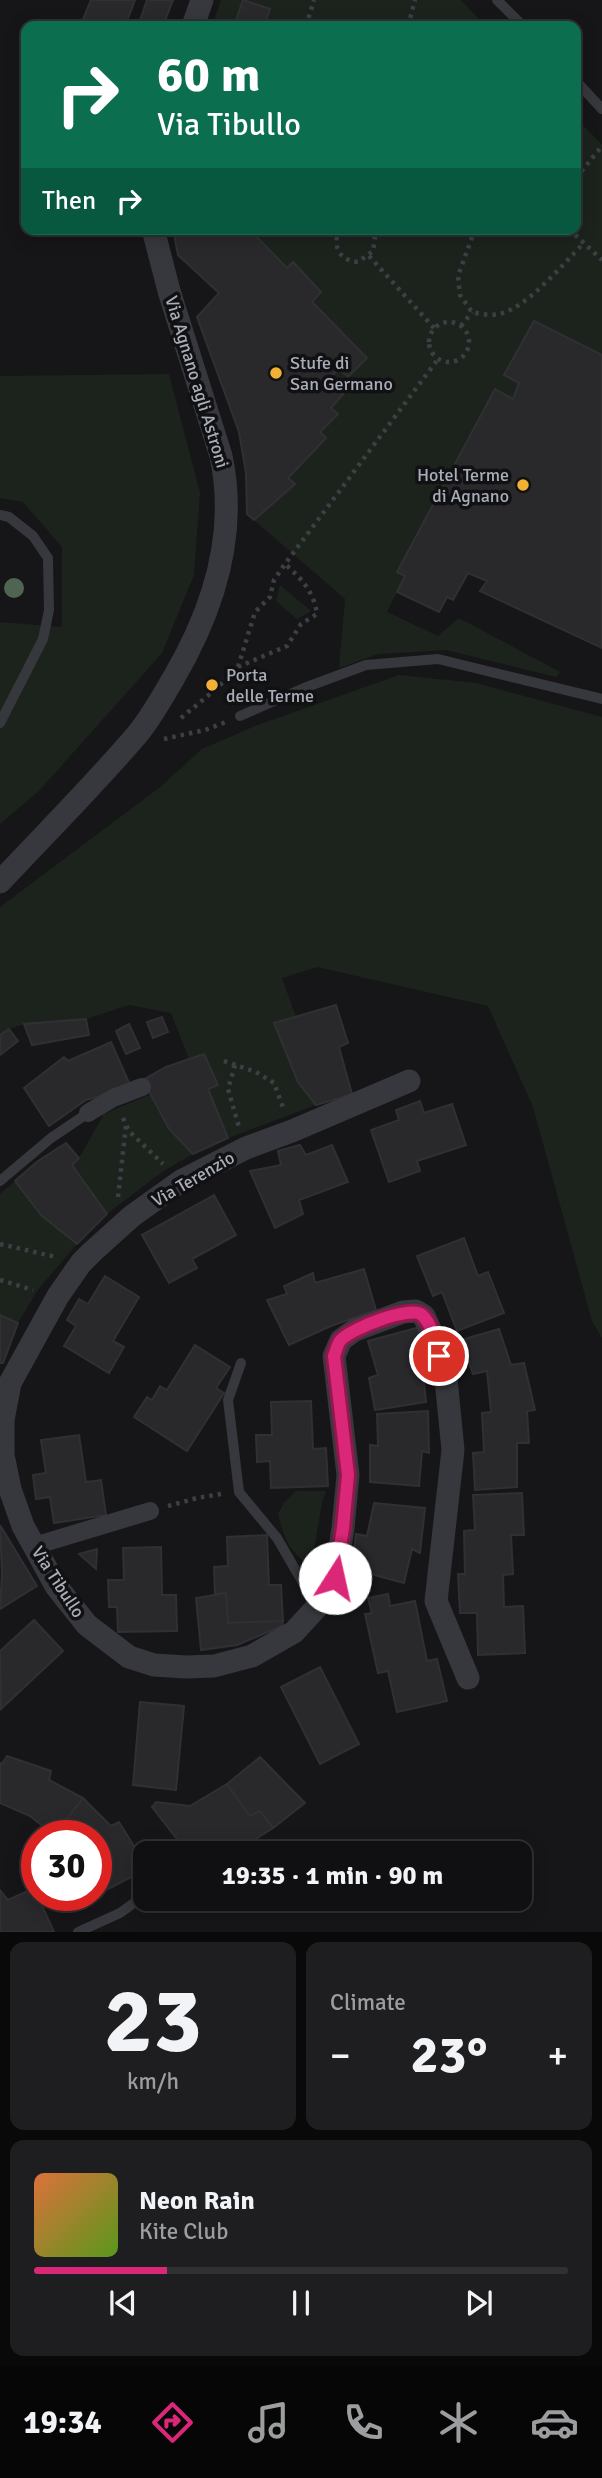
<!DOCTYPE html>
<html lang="en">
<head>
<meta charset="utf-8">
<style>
	:root { --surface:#101012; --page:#1e1e20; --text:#f1f3f6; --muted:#9c9d9f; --line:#303032; --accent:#db2777 }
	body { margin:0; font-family:Signika,sans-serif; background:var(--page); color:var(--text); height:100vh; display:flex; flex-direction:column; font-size:26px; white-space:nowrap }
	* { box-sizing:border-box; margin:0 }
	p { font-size:23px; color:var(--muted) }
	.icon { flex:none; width:38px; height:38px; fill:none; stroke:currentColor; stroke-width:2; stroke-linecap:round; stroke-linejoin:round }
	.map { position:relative; height:1932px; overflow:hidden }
	.drawer { display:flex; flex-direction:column; gap:10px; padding:10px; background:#09090a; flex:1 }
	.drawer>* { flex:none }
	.banner { position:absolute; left:21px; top:21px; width:560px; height:214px; border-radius:14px; box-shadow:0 4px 18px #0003,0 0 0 2px var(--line); background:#0b6e4f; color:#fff; overflow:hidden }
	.speed { position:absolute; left:21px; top:1820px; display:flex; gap:14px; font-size:35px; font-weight:700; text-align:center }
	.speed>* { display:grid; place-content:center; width:91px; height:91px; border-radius:50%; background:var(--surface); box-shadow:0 4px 18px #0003,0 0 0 2px var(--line); line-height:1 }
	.speed .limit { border:10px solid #d22; background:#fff; color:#111 }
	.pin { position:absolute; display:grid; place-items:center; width:60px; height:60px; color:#fff; margin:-30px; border:4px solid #fff; border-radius:50%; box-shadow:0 2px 7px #0007 }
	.me { position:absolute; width:77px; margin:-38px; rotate:10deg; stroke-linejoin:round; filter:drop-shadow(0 0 5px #0008) }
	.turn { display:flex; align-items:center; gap:24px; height:147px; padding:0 21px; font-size:32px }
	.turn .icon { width:91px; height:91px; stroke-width:2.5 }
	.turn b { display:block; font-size:49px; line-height:60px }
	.then { display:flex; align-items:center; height:66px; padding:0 21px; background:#0003; gap:14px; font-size:26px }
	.big { font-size:52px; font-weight:800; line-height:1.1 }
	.drawer .card { flex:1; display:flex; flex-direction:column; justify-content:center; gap:10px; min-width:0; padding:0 24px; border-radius:14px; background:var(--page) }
	.drawer .dial { align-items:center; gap:0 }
	.dial b { font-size:91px; line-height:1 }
	.song { display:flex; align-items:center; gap:21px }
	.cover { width:84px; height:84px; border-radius:10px; background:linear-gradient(135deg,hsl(20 70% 55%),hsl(90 70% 35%)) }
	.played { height:7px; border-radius:4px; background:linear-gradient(90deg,var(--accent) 25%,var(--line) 25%) }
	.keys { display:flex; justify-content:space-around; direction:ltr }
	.heat { display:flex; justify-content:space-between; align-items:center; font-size:38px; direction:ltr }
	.drawer .tiles { flex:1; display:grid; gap:10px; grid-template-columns:1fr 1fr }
	.card:last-child { grid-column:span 2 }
	.trip { position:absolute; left:133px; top:1841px; width:399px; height:70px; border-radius:14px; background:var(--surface); box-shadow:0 4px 18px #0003,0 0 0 2px var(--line); font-weight:800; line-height:70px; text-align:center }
	.menu { display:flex; height:112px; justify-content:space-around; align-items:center; background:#060607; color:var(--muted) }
	.menu .icon { width:49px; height:49px }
	.menu .current { color:var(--accent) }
	.menu b { font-size:32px; color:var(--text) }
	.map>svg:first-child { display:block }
</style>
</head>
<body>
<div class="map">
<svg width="602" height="1932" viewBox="0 0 602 1932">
	<rect width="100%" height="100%" fill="#161618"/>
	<!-- green -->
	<path fill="#1c231d" d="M 221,0 L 461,0 L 486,26 L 212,26 Z
		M 576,118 L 602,145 L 602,355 L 534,322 L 504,375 L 519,383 L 513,399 L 496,390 L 387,612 L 438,636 L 459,618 L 560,672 L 556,677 L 446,650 L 378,654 L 339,668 L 345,599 L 254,520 L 294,485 L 288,478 L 320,432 L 337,414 L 331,408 L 345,392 L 330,378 L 339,369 L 349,377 L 366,358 L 312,302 L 287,268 L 249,229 L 576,229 Z
		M 169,374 L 200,493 L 194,575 L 162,653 L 39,791 L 0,824 L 0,622 L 62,627 L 62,547 L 23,502 L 0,498 L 0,376 Z
		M 280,585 L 311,611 L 297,619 L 276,601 Z
		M 399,675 L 476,683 L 602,717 L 602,1338 L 592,1321 L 533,1107 L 488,1006 L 317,967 L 282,978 L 296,1017 L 274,1023 L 298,1082 L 316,1105 L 228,1138 L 208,1089 L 218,1085 L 204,1054 L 189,1059 L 171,1013 L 129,1005 L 86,1019 L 24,1024 L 9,1029 L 0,1035 L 0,907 L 159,788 L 202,749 L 255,726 Z
		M 151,1094 L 169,1129 L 193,1154 L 162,1172 L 107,1214 L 72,1165 L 79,1158 L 104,1114 Z
		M 15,1181 L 41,1215 L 77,1244 L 37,1291 L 18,1323 L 0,1315 L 0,1194 Z
		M 296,1491 L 326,1491 L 322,1503 L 311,1568 C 288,1548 286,1543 278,1514 L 284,1503 Z"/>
	<!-- building -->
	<path fill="#29292c" stroke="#303034" stroke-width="2" d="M 91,0 L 135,0 L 125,26 L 102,26 L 83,19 Z
		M 147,0 L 173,0 L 163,26 L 138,26 Z
		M 243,0 L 270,9 L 264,26 L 234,26 Z
		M 173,229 L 249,229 L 287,268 L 293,262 L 321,292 L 312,302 L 367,358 L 348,377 L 339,369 L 330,378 L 345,392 L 331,408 L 338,414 L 320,432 L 326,438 L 288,478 L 295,484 L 254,520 L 247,514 L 246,473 L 239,432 L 197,317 L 219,293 L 178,255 Z
		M 534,321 L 602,355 L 602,648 L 480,591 L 487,581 L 468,573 L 453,600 L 447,597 L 439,612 L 397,592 L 405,576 L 397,572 L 495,389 L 513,399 L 519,383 L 504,375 Z
		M 336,1005 L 348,1043 L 339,1047 L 352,1094 L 316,1105 L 298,1082 L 274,1023 Z
		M 162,1017 L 168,1032 L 153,1038 L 147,1022 Z
		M 86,1019 L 89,1035 L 32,1045 L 24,1024 Z
		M 129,1024 L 140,1048 L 126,1054 L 116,1031 Z
		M 9,1029 L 18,1041 L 0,1055 L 0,1035 Z
		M 111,1042 L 131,1087 L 86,1100 L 49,1126 L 24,1088 L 64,1057 L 68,1061 Z
		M 204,1054 L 218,1085 L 208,1089 L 228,1138 L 193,1154 L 169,1129 L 143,1080 L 166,1067 Z
		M 420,1101 L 424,1113 L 452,1104 L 466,1145 L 417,1161 L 420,1171 L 389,1182 L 371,1130 L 399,1120 L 396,1110 Z
		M 66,1143 L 79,1158 L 72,1165 L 107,1214 L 77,1244 L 41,1215 L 15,1181 L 38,1161 Z
		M 300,1145 L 306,1155 L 332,1145 L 348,1182 L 299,1200 L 303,1214 L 275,1228 L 250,1171 L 281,1165 L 278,1151 Z
		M 214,1195 L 236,1235 L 192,1259 L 197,1268 L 169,1283 L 142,1235 Z
		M 464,1238 L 478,1276 L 488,1272 L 504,1313 L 457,1331 L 442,1292 L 433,1296 L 417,1256 Z
		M 364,1269 L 376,1310 L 331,1326 L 289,1345 L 267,1300 L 287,1294 L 284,1286 L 313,1273 L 315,1283 Z
		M 105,1276 L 139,1297 L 113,1341 L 124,1347 L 109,1373 L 64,1346 L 76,1326 L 67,1320 L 79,1299 L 88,1304 Z
		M 0,1315 L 18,1323 L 3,1363 L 0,1363 Z
		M 420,1327 L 431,1371 L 423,1372 L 426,1402 L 375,1410 L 369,1378 L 378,1375 L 368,1341 Z
		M 499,1329 L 511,1365 L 524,1363 L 535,1410 L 527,1411 L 529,1443 L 517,1443 L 517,1487 L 475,1490 L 473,1453 L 484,1452 L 482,1413 L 491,1412 L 487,1371 L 473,1374 L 461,1340 Z
		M 195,1345 L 230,1367 L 216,1388 L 224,1393 L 187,1451 L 134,1417 L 147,1397 L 152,1400 L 160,1386 L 167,1390 Z
		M 311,1401 L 313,1449 L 326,1448 L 328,1486 L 271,1488 L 270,1461 L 257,1462 L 256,1435 L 272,1435 L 271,1402 Z
		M 428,1411 L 429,1453 L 422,1451 L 419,1486 L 370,1482 L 370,1445 L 378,1446 L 377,1414 Z
		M 79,1435 L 86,1482 L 101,1480 L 106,1515 L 54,1523 L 50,1497 L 36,1499 L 33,1475 L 46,1473 L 41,1440 Z
		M 522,1493 L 524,1535 L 511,1535 L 513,1574 L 503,1575 L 504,1607 L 523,1606 L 525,1653 L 478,1655 L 477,1613 L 460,1613 L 458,1574 L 465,1574 L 464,1531 L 475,1530 L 473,1495 Z
		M 374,1503 L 425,1508 L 420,1553 L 412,1549 L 404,1583 L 352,1569 L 356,1534 L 367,1536 Z
		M 0,1525 L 37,1586 L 0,1609 L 2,1574 Z
		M 267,1535 L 269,1585 L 281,1585 L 283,1621 L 228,1623 L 226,1593 L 215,1594 L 214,1567 L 228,1566 L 227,1537 Z
		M 161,1547 L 162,1595 L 176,1595 L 177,1631 L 118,1632 L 117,1607 L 109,1607 L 108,1580 L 124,1580 L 123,1548 Z
		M 97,1549 L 96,1569 L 79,1554 Z
		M 226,1593 L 228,1623 L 283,1621 L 282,1626 L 237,1645 L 201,1650 L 196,1598 Z
		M 388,1594 L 390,1606 L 415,1601 L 427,1661 L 437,1659 L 447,1701 L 397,1712 L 388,1671 L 378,1673 L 365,1614 L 372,1613 L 368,1598 Z
		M 34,1620 L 63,1651 L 1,1709 L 0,1651 Z
		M 320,1667 L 359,1744 L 320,1764 L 281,1687 Z
		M 140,1702 L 184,1706 L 176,1790 L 133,1785 Z
		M 7,1756 L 51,1771 L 49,1780 L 83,1798 L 54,1835 L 30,1816 L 0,1803 L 0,1763 L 2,1764 Z
		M 260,1757 L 305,1803 L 273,1828 L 260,1811 L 250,1816 L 227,1784 Z
		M 227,1784 L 250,1816 L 260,1811 L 273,1828 L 234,1853 L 188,1853 L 152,1807 L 156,1802 L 190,1806 Z
		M 83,1798 L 111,1826 L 119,1822 L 145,1864 L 145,1870 L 106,1890 L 96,1867 L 96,1836 L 54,1835 Z
		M 34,1888 L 54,1932 L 0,1932 L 0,1890 L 8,1900 Z"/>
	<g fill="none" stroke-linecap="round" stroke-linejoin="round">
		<!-- path -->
		<path stroke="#3d3f44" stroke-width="4.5" stroke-dasharray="3.5 5" stroke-linecap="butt" d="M 306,26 L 314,0
			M 408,26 L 415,0
			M 576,178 L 602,146
			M 340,229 C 331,246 340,261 358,262 L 373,251 L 375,238 L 370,229
			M 475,229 L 458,276 L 460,295 L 472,312 C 480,314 491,316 499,314 C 527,308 562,265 583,244
			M 569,229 L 602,260
			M 369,256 L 434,328
			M429 342a20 20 0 1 1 40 0a20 20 0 1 1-40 0Z
			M 461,326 L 472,312
			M 238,667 L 255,612 L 270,597 L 274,580 L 285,564 L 438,359
			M 181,718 L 216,689 L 238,667 L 287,646 L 301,624 L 317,614 C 314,592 301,578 285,564
			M 164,739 L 205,730 L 226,722
			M 224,1061 L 256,1072 L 274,1083 L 284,1110
			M 235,1065 L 228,1089 L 239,1127
			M 123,1118 L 129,1131 L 163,1164
			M 118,1197 L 126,1125
			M 0,1244 L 56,1257
			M 0,1280 L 33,1290
			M 168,1506 L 197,1498 L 221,1494"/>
		<!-- service -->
		<path stroke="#37383d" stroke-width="10" d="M 497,0 L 523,26
			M 576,81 L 602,109
			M 0,515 L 9,517 L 33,536 L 48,558 L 49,610 L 43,639 L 0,723
			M 240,716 L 304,688 L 366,665 L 438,659 L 602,699
			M 0,1181 L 51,1138 L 88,1113
			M 241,1363 L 228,1400 L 239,1492 L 277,1538 L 317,1607
			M 78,1932 L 120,1913 L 145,1895"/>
		<!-- pedestrian -->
		<path stroke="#37383d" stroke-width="18" d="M 88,1113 L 113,1098 L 142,1087
			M 34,1546 L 150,1511"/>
		<!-- minor -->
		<path stroke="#37383d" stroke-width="23" d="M 193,26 L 202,0
			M 0,882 C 45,834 92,787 135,737 C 150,720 161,699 173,679 C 213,611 238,535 221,456 L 169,291 L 153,229
			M 409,1081 L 292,1131 L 246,1148 L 181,1181 L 132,1216 L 92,1252 L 81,1263 L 58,1296 L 10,1383 L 3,1420 L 3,1455 L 10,1489 L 23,1526 L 56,1586 L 87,1625 L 129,1657 L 154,1665 L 186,1667 L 214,1666 L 252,1656 L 294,1632 L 317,1607 L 335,1578 L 343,1528 L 348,1475 L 334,1356 L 341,1340 L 355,1330 L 403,1312 L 416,1311 L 424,1316 L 432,1334 L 446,1379 L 453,1450 L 436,1601 L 468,1678"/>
	</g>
	<!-- trees -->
	<circle fill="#506452" cx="14" cy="588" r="10"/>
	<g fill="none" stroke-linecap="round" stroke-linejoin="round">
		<defs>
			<path id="route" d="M 335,1578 L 343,1528 L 348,1475 L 334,1356 C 336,1352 337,1345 340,1341 C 349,1329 411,1305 422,1315 C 432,1324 436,1344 439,1356"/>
		</defs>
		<!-- route casing -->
		<use href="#route" stroke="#8e194d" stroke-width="18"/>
		<!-- route -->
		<use href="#route" stroke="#db2777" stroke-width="12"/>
	</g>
	<!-- markers -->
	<g fill="#f2b134" stroke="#111113" stroke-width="2.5">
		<circle cx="276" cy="373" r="7"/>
		<circle cx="523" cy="485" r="7"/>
		<circle cx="212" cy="685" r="7"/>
	</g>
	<g text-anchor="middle" stroke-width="7" stroke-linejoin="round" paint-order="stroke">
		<!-- poi labels -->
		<g font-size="18" fill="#a8adb8" stroke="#111113" text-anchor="start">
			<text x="290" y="369">Stufe di<tspan x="290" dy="21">San Germano</tspan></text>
			<text x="509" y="481" text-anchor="end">Hotel Terme<tspan x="509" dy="21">di Agnano</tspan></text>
			<text x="226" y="681">Porta<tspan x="226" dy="21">delle Terme</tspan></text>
		</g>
		<!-- street labels -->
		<g font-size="18" fill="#a8adb8" stroke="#111113">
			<text transform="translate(197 382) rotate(73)" y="6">Via Agnano agli Astroni</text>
			<text transform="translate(193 1179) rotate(-30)" y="6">Via Terenzio</text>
			<text transform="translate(58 1582) rotate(57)" y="6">Via Tibullo</text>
		</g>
	</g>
</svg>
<div class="speed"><div class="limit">30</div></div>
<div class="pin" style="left:439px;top:1356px;background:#d93025"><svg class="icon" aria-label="arrive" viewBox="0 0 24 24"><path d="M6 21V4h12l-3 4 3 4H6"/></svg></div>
<svg class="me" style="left:335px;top:1578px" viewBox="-20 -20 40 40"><circle r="19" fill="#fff"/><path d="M0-13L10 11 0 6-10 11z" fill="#db2777"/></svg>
<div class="trip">19:35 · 1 min · 90 m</div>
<div class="banner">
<div class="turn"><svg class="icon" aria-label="right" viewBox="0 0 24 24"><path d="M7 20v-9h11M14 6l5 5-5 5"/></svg><div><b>60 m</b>Via Tibullo</div></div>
<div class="then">Then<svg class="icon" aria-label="right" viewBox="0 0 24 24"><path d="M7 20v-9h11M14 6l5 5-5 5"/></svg></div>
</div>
</div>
<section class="drawer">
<div class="tiles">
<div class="card dial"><b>23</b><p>km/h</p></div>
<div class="card"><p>Climate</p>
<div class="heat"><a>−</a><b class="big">23°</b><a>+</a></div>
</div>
<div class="card">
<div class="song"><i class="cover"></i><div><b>Neon Rain</b><p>Kite Club</p></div></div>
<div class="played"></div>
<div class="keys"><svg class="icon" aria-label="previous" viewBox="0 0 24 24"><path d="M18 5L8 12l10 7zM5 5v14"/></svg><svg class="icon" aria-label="pause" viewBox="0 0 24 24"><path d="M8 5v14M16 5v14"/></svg><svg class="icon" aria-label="next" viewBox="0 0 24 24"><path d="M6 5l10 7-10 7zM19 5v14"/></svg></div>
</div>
</div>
</section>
<nav class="menu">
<b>19:34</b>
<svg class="icon current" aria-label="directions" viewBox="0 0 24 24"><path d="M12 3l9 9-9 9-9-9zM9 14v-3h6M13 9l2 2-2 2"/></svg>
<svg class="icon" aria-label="music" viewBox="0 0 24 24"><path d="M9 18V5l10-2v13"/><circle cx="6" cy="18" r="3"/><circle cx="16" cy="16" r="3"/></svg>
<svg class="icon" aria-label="phone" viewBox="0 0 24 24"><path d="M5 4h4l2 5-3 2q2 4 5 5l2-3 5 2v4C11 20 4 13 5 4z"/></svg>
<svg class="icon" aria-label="climate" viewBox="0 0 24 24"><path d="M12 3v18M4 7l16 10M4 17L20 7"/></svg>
<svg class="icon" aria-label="car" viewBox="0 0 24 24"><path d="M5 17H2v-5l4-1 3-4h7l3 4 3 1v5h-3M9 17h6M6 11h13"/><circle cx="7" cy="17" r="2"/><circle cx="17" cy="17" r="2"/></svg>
</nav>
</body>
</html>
